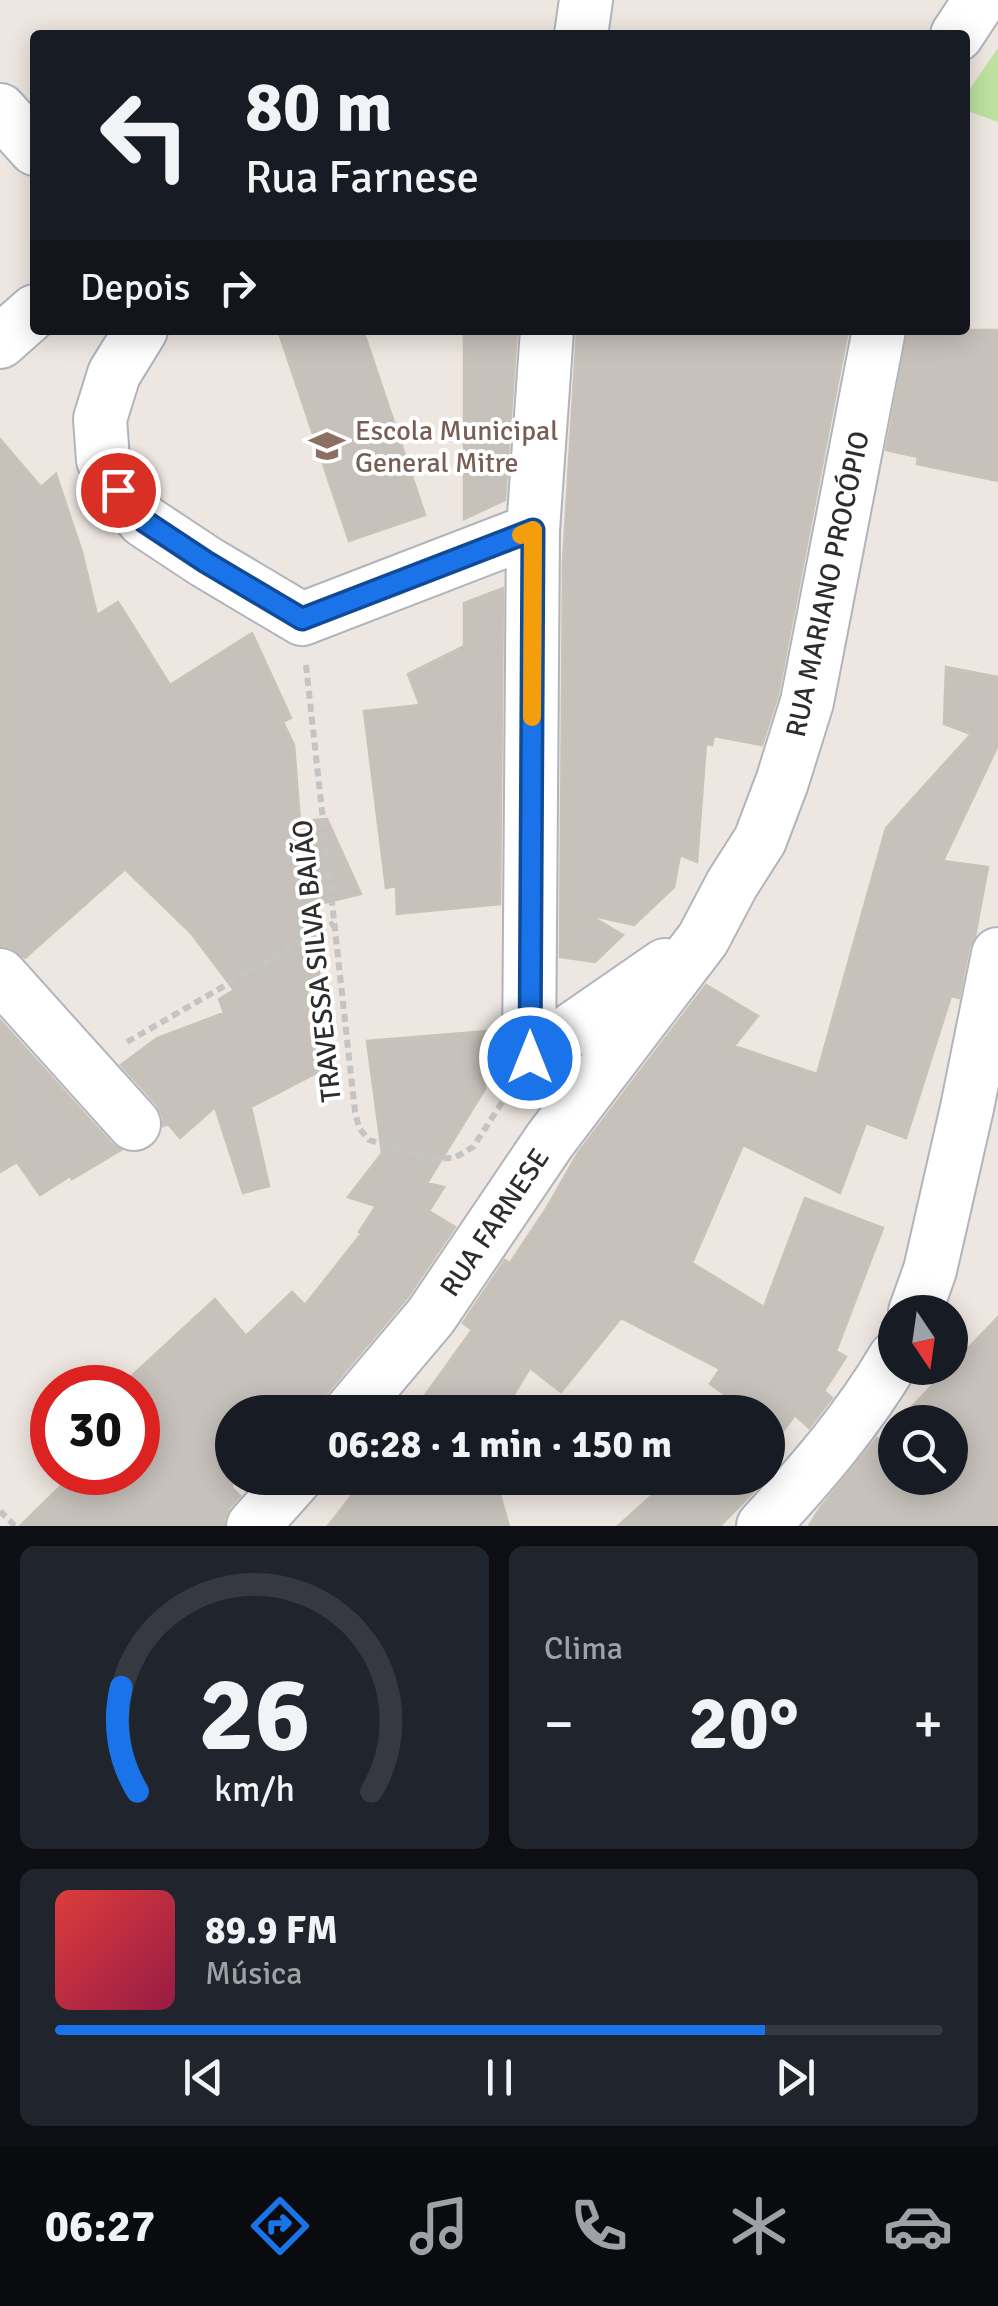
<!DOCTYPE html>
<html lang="pt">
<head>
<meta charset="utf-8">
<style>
	:root { --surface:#171b24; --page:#20242c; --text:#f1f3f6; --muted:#9ea1a6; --line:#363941; --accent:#1a73e8 }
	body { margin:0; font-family:Signika,sans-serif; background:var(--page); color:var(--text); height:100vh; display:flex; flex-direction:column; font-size:38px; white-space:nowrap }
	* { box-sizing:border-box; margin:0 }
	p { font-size:32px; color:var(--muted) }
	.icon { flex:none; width:55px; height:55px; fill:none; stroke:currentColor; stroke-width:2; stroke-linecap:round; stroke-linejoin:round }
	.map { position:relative; height:1526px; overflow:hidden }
	.panel { display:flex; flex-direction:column; gap:20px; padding:20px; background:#0d0f14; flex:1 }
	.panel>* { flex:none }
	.guide { position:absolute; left:30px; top:30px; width:940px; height:305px; border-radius:10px; box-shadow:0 5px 25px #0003; background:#171b24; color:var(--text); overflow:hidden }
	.needle { width:65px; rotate:167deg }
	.tools { position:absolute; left:878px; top:1295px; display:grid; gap:20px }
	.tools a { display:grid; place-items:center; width:90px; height:90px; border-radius:50%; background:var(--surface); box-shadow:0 5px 25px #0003; font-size:50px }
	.speed { position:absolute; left:30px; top:1365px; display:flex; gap:20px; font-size:50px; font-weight:700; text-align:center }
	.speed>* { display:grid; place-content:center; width:130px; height:130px; border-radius:50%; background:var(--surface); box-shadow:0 5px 25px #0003; line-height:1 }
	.speed .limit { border:15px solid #d22; background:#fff; color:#111 }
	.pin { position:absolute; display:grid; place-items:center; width:85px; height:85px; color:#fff; margin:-42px; border:5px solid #fff; border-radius:50%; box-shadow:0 2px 10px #0007 }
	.me { position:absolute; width:110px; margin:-55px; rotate:0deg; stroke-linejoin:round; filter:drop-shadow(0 0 8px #0008) }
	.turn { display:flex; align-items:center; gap:35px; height:210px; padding:0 50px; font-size:45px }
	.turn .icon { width:130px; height:130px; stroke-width:2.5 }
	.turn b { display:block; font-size:70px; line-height:85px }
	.then { display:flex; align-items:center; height:95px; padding:0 50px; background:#0003; gap:20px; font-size:38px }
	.big { font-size:75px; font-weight:700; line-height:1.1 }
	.panel .widget { flex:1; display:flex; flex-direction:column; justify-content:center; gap:15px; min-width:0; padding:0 35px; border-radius:15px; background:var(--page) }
	.panel .dial { align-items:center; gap:0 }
	.dial svg { height:260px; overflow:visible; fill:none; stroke:var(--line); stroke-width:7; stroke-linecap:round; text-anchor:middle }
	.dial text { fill:var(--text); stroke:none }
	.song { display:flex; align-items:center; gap:30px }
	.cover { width:120px; height:120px; border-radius:15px; background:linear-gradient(135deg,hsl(0 70% 55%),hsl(340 70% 35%)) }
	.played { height:10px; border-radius:5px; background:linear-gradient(90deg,var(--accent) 80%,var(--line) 80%) }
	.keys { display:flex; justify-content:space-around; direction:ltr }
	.heat { display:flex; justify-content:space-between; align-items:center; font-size:55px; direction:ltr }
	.panel .tiles { flex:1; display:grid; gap:20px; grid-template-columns:1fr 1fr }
	.widget:last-child { grid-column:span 2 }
	.trip { position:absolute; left:215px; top:1395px; width:570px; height:100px; border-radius:50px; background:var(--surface); box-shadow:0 5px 25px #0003; font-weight:700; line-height:100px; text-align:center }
	.menu { display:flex; height:160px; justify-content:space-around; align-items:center; background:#090b0e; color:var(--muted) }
	.menu .icon { width:70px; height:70px }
	.menu .active { color:var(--accent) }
	.menu b { font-size:45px; color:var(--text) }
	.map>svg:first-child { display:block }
</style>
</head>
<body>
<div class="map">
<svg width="998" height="1526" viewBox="0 0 998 1526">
	<rect width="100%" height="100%" fill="#eee6e0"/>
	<!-- green -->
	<path fill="#bde29f" d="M 998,48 L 998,122 L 965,110 L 965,96 Z"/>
	<!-- building -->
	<path fill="#c7c1bb" stroke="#c9c2b9" stroke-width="2.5" d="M 278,330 L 363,330 L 425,515 L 349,541 Z
		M 464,330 L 517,330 L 505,500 L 464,519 Z
		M 577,330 L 848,330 L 778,695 L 762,745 L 714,736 L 712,745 L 706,744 L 697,862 L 680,855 L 674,887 L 634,925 L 589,915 L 623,935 L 595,962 L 560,957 L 563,562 Z
		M 908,330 L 998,330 L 998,481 L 917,464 L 918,457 L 886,450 Z
		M 0,439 L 41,487 L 56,474 L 82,552 L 97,615 L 118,602 L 170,685 L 252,633 L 291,718 L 283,722 L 294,745 L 300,821 L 327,819 L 361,894 L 311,906 L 330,1066 L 251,1107 L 269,1186 L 243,1193 L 215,1107 L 180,1138 L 168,1124 L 163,1126 L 163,1117 L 157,1105 L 121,1065 L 157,1038 L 224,1013 L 219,999 L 234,990 L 191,933 L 125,869 L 25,958 L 10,947 L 0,946 Z
		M 503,588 L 500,904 L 397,914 L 396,886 L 386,888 L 364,711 L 420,705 L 408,674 L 464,646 L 464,603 Z
		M 946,667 L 998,677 L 998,745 L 943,861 L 988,867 L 975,936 L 969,948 L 959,998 L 951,996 L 906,1138 L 866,1123 L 840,1193 L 743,1145 L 692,1263 L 764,1307 L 805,1198 L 883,1228 L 836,1351 L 846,1357 L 824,1391 L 832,1398 L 809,1428 L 795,1415 L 780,1435 L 768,1426 L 768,1412 L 749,1412 L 710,1384 L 720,1369 L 621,1318 L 561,1392 L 530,1368 L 503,1412 L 413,1412 L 472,1330 L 463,1323 L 505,1260 L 510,1263 L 546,1209 L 578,1153 L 706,985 L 758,1016 L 734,1046 L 817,1074 L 886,828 L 971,734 L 944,724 Z
		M 0,1020 L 112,1144 L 121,1150 L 72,1179 L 70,1176 L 40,1195 L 17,1162 L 0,1172 Z
		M 487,1031 L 485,1089 L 427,1183 L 444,1187 L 429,1211 L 455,1227 L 407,1298 L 327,1393 L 314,1412 L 232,1412 L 232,1488 L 240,1496 L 230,1507 L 224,1519 L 224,1526 L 20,1526 L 75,1472 L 138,1472 L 138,1388 L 131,1388 L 125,1382 L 215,1299 L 246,1336 L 292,1292 L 305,1305 L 361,1234 L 359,1232 L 376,1206 L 348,1197 L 382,1153 L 367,1041 Z
		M 998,1317 L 998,1526 L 809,1526 L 820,1508 L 877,1438 L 880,1440 L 895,1425 L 895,1478 L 950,1478 L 950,1422 L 897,1422 Z
		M 365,1478 L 495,1478 L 509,1526 L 328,1526 Z
		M 671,1478 L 767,1478 L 720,1526 L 618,1526 Z"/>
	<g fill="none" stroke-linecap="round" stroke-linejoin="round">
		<defs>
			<path id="minor" d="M 581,35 L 586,0
				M 957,35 L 980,0
				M 0,110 L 35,149
				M 141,330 L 114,374 L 100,419 L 103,460 L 118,490 L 144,521 L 206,562 L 302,619 L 533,530
				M 0,342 L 35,311
				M 0,975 L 134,1124
				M 529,1059 L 533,530 L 547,330
				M 529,1059 L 665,965
				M 915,1312 L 930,1270 L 967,1108 L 998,954
				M 350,1412 L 431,1316 L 550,1140 L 703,939 L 732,884 L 760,840 L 782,782 L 807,702 L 879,330
				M 253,1526 L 296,1478
				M 763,1526 C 812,1473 858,1420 895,1357"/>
		</defs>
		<!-- minor casing -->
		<use href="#minor" stroke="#b0b4bd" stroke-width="56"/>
		<!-- path -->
		<path stroke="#c4c4c4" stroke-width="6" stroke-dasharray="8 5" stroke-linecap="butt" d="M 306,665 L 355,1112 L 359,1128 L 369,1140 L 431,1159 L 454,1158 L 473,1147 L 503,1101
			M 127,1042 L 334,923
			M 0,1511 L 15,1526"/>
		<!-- minor -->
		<use href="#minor" stroke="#fff" stroke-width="52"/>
	</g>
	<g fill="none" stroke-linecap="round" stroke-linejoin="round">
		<defs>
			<path id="route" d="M 118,490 L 144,521 L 206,562 L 302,619 L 533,530 L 530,1058"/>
		</defs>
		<!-- route casing -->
		<use href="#route" stroke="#114b97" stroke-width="25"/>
		<!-- route -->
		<use href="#route" stroke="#1a73e8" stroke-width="18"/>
		<!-- slow -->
		<path stroke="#f59e0b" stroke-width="18" d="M 521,535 L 533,530 L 532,717"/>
	</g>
	<!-- icons -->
	<defs>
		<symbol id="school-bare" viewBox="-9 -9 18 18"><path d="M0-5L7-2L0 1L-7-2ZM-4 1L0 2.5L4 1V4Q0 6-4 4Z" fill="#8d6e63" stroke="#fff" stroke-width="2.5" paint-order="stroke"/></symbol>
	</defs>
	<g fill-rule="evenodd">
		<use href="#school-bare" x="302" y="421" width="50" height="50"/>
	</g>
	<g text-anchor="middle" stroke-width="8" stroke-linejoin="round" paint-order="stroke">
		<!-- education labels -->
		<g font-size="28" fill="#785e54" stroke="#fff" text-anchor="start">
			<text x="355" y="440">Escola Municipal<tspan x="355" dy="32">General Mitre</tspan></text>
		</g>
		<!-- street labels -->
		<g font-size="28" fill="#2d2d2d" stroke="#fff">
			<text transform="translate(827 584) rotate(-78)" y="10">RUA MARIANO PROCÓPIO</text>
			<text transform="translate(316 961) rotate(-96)" y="10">TRAVESSA SILVA BAIÃO</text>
			<text transform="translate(494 1222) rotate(-56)" y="10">RUA FARNESE</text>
		</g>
	</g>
</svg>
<div class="tools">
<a><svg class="needle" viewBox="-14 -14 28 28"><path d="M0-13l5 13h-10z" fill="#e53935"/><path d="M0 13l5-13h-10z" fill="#9ea1a6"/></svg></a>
<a><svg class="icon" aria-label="search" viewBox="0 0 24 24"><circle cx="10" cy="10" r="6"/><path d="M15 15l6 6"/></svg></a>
</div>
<div class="speed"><div class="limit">30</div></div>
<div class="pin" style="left:118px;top:490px;background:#d93025"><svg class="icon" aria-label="arrive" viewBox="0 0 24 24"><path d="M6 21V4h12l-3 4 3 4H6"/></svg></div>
<svg class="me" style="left:530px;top:1058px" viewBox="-20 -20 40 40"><circle r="17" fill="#1a73e8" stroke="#fff" stroke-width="3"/><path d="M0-11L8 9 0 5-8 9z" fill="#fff"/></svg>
<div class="trip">06:28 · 1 min · 150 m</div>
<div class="guide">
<div class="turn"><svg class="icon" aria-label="left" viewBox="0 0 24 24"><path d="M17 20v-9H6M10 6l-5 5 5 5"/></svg><div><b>80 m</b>Rua Farnese</div></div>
<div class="then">Depois<svg class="icon" aria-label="right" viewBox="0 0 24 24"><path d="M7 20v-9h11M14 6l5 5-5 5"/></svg></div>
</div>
</div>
<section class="panel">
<div class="tiles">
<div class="widget dial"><svg viewBox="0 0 100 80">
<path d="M14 69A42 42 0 1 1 86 69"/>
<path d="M14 69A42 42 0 0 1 9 37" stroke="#1a73e8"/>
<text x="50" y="56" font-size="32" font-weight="700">26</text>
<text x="50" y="72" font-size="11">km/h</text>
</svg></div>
<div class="widget"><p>Clima</p>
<div class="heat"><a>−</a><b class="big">20°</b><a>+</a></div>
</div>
<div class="widget">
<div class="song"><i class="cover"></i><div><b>89.9 FM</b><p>Música</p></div></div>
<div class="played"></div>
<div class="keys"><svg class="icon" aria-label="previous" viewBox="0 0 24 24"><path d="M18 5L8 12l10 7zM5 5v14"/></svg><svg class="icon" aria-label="pause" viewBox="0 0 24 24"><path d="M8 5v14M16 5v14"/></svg><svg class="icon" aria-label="next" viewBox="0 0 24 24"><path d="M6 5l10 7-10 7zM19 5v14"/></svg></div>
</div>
</div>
</section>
<nav class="menu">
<b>06:27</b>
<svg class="icon active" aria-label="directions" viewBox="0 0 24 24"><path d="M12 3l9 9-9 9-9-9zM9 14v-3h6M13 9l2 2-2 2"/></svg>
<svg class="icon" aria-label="music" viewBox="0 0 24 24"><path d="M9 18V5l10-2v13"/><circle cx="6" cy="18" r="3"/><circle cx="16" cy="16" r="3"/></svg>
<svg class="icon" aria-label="phone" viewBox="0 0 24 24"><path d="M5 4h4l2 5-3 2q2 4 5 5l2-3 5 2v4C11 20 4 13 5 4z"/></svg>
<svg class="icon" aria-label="climate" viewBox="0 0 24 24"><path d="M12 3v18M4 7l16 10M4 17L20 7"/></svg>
<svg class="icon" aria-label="car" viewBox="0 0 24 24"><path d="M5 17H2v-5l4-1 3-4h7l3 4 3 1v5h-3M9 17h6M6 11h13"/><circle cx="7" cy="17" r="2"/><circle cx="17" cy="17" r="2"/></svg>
</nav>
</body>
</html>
